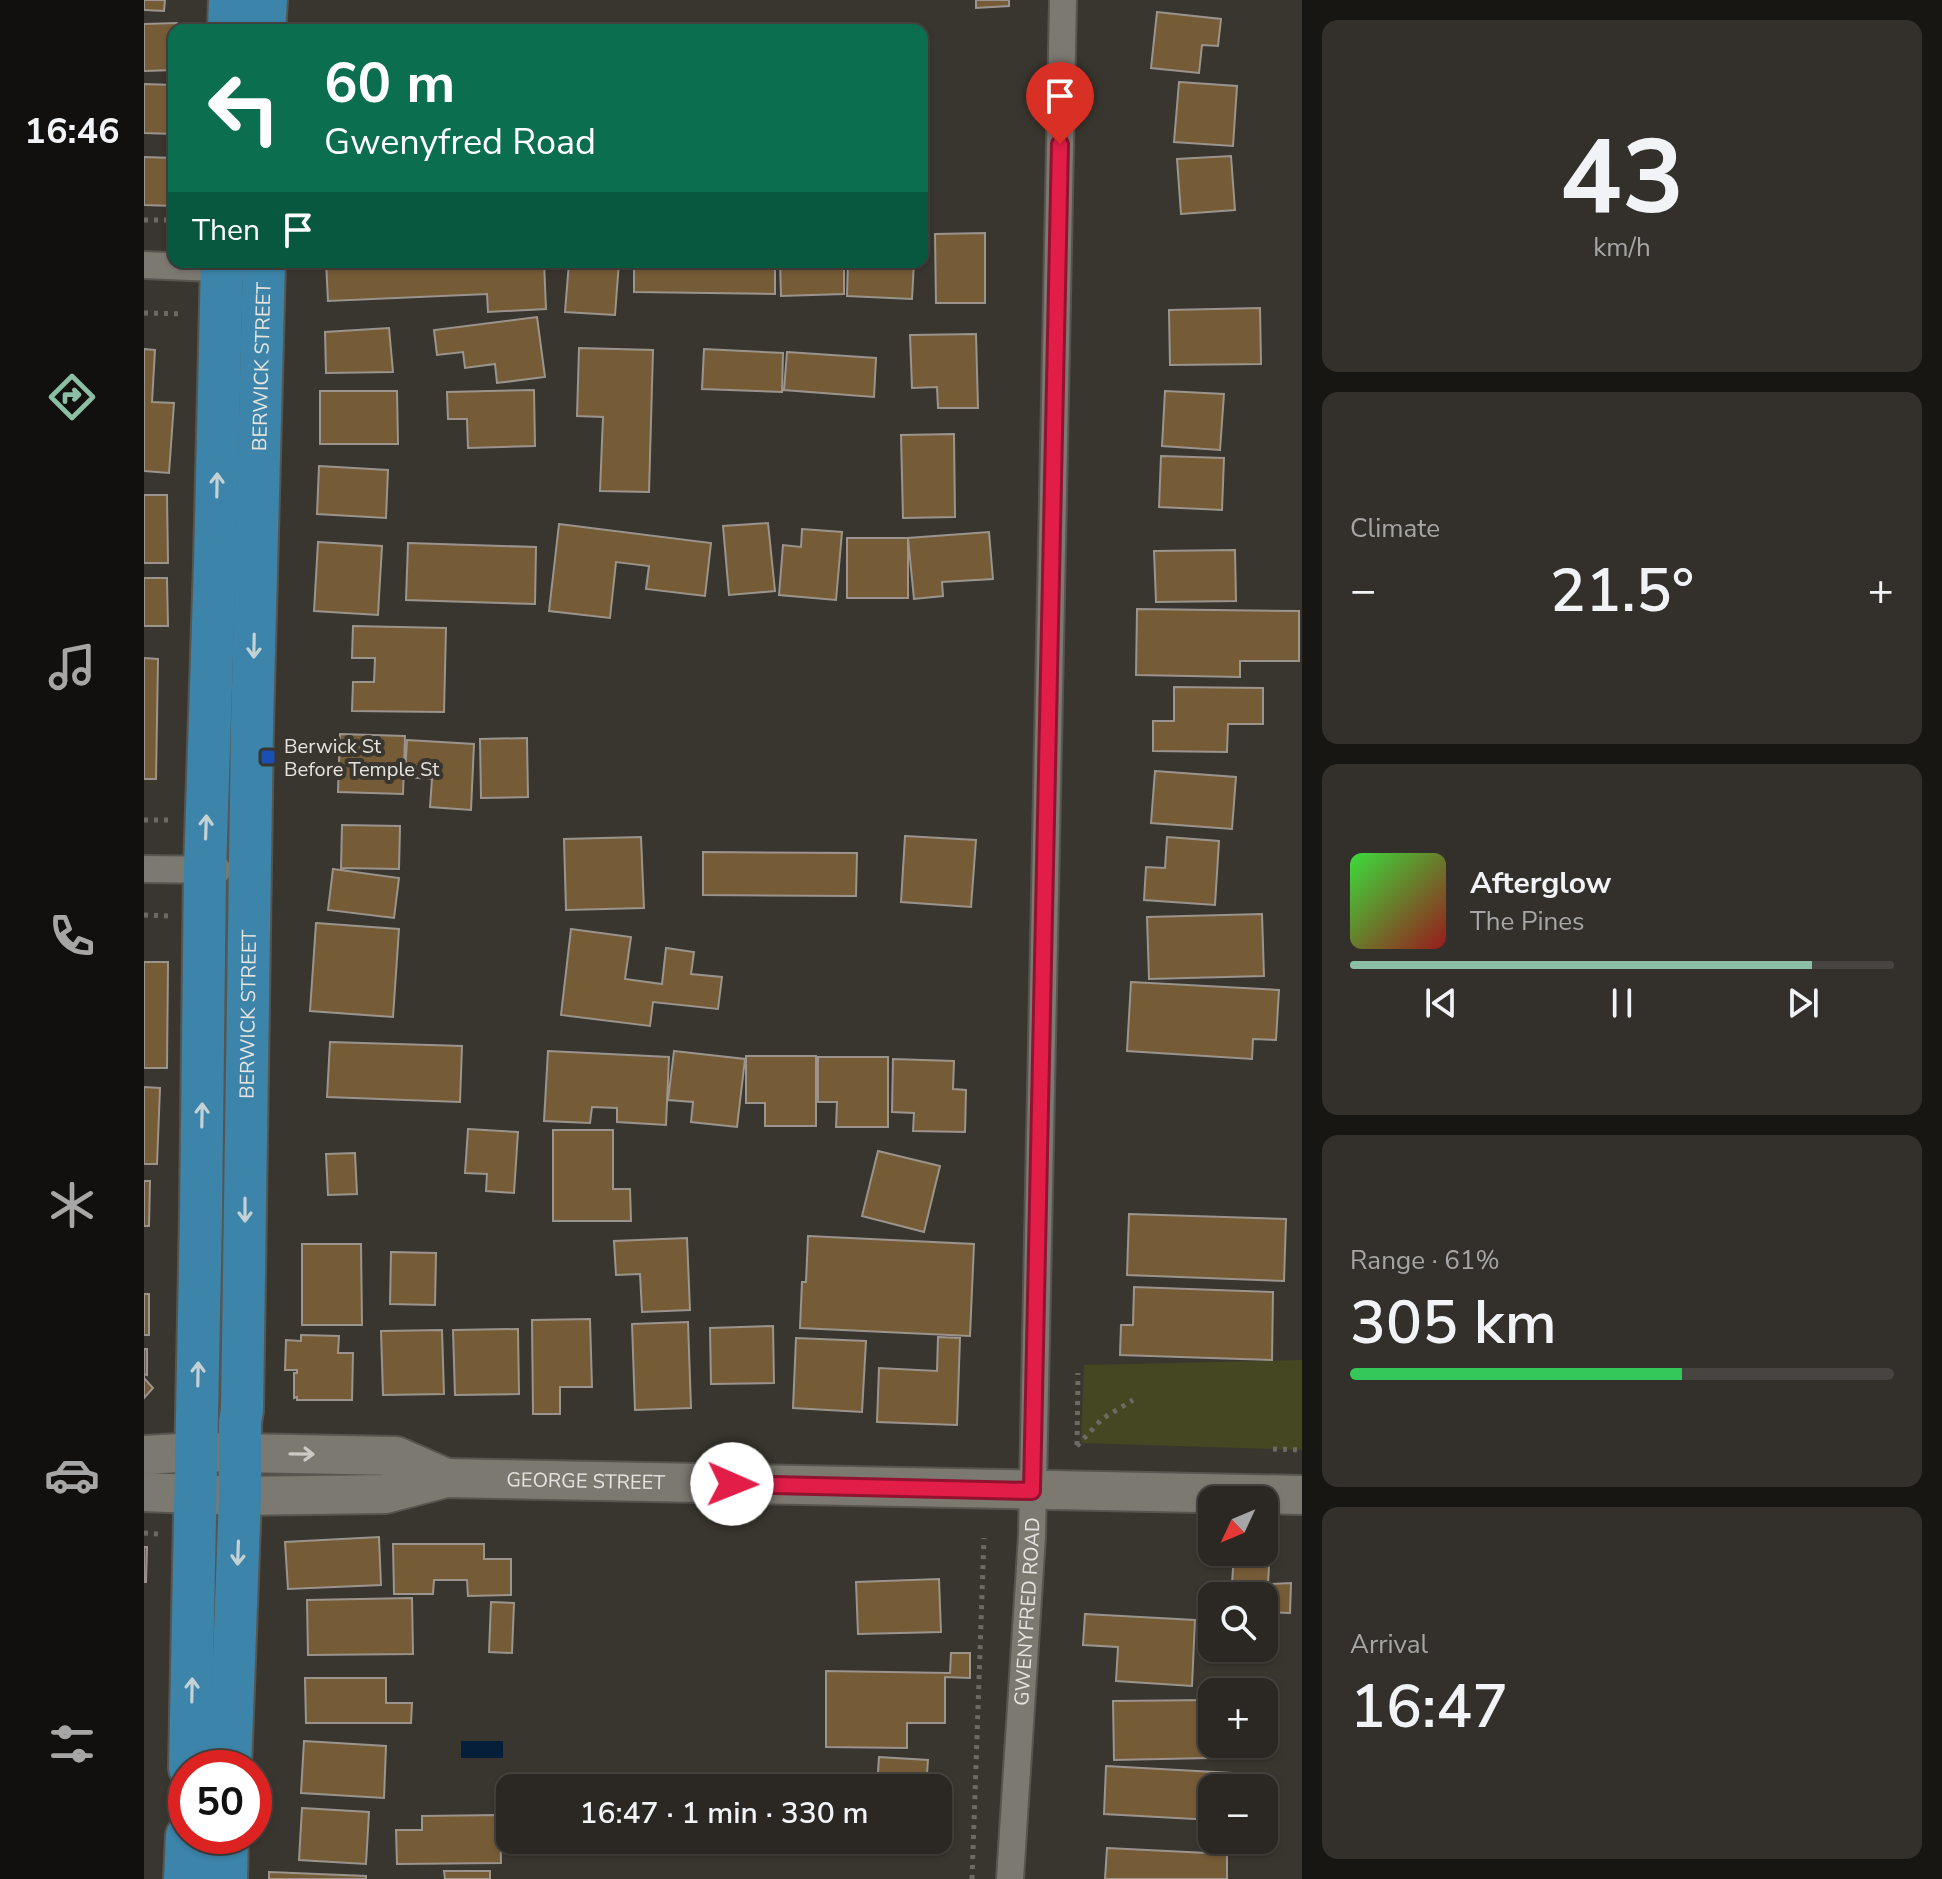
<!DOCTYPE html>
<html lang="en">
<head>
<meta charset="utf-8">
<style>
	:root { --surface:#2b2823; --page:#33302b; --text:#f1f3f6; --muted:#a6a6a6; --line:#474441; --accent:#8abfa5 }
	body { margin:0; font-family:"Nunito Sans",sans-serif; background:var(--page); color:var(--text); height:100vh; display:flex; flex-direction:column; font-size:30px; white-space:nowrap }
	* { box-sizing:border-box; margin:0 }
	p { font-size:26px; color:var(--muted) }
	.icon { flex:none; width:44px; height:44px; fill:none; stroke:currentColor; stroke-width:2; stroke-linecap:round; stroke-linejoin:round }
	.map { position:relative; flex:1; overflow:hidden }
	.panel { display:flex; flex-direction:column; gap:20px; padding:20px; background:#181613; width:640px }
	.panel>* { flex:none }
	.hud { position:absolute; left:24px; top:24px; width:760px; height:244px; border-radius:16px; box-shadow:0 2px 6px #0004,0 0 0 2px var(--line); background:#0b6e4f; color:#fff; overflow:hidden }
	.needle { width:52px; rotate:226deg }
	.fabs { position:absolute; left:1054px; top:1486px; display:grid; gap:16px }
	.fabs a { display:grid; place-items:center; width:80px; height:80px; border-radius:16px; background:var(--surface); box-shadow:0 2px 6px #0004,0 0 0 2px var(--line); font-size:40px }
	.speed { position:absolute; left:24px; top:1750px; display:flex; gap:16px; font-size:40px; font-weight:700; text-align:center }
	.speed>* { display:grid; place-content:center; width:104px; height:104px; border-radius:50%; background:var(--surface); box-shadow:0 2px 6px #0004,0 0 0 2px var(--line); line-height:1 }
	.speed .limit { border:12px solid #d22; background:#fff; color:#111 }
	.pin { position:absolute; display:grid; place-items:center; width:68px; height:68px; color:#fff; margin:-82px -34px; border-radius:50% 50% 50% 0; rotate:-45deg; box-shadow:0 0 8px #0007 }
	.pin .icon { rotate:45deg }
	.me { position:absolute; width:88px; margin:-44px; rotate:91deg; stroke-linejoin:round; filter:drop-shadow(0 0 6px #0008) }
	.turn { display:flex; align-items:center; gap:28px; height:168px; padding:0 24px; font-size:36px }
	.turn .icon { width:104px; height:104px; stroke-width:2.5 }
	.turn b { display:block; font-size:56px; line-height:68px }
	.then { display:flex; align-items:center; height:76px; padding:0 24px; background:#0003; gap:16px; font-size:30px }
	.big { font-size:60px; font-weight:600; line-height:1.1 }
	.panel .tile { flex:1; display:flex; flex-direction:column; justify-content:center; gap:12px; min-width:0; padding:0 28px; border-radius:16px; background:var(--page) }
	.panel .dial { align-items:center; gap:0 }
	.dial b { font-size:104px; line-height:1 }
	.song { display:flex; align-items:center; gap:24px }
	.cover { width:96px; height:96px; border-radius:12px; background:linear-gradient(135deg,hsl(120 70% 55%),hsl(0 70% 35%)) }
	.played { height:8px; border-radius:4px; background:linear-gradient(90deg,var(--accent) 85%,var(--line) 85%) }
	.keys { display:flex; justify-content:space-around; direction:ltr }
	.heat { display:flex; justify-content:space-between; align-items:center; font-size:44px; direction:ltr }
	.charge { height:12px; border-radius:6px; background:linear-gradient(90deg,#34c759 61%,var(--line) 0) }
	.trip { position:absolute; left:352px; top:1774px; width:456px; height:80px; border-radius:16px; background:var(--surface); box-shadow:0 2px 6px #0004,0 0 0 2px var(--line); font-weight:600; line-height:80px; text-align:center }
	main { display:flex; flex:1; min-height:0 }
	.dock { display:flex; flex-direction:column; width:144px; justify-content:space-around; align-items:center; background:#11100e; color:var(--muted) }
	.dock .icon { width:56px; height:56px }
	.dock .current { color:var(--accent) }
	.dock b { font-size:36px; color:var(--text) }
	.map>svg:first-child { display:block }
</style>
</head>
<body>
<main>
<nav class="dock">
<b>16:46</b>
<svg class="icon current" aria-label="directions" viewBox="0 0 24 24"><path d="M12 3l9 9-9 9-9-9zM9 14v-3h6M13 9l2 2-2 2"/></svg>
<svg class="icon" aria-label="music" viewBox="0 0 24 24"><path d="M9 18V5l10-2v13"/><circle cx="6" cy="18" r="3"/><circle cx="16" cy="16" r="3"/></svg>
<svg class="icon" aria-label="phone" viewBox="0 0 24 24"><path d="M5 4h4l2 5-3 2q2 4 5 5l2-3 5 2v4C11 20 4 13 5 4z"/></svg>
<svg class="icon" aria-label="climate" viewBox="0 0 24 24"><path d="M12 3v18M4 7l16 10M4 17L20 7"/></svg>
<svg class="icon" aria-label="car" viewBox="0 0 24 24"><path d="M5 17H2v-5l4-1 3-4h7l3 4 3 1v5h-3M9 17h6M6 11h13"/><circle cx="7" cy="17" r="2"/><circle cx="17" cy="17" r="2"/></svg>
<svg class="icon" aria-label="filters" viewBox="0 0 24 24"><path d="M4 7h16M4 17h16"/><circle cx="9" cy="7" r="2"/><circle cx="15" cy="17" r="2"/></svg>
</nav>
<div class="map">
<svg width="1158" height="1879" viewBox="0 0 1158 1879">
	<rect width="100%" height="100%" fill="#39362f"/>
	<!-- green -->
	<path fill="#454722" d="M 1158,1360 L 1158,1450 L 937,1443 L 940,1365 Z"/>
	<!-- water -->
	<path fill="#051f3b" d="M 317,1741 L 359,1741 L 359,1758 L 317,1758 Z"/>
	<!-- building -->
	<path fill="#765b37" stroke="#9a948d" stroke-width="2" d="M 0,0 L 21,0 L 20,11 L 0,10 Z
		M 832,0 L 865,0 L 865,6 L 832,8 Z
		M 1013,12 L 1077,19 L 1074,46 L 1058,45 L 1055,73 L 1007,68 Z
		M 33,23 L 33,30 L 30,30 L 30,70 L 0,71 L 0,24 Z
		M 487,25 L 537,29 L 536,30 L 486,30 Z
		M 1035,82 L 1093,86 L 1089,146 L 1030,142 Z
		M 0,84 L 30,85 L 30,134 L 0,133 Z
		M 1087,156 L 1091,210 L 1037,214 L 1033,159 Z
		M 0,157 L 30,158 L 30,206 L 0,205 Z
		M 841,233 L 841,303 L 792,303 L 791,234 Z
		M 182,262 L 400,262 L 402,309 L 344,312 L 343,294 L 184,301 Z
		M 425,262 L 475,262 L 471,315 L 421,312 Z
		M 490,262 L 631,262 L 631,294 L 490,292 Z
		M 636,262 L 700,262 L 700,294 L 637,296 Z
		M 704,262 L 770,262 L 768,299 L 703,296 Z
		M 1116,308 L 1117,364 L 1026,365 L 1025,310 Z
		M 393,317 L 401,377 L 353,383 L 351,364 L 321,368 L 319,352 L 293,355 L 290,330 Z
		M 245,328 L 249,372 L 182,373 L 181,332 Z
		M 832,334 L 834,408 L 794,408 L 793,387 L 768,388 L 766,335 Z
		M 435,348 L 509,350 L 505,492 L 456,491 L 459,417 L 433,416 Z
		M 0,349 L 11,350 L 8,402 L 30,403 L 25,473 L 0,471 Z
		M 560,349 L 639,353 L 638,392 L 558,389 Z
		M 643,352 L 732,358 L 730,397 L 640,390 Z
		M 390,390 L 391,446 L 324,448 L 323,419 L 304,419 L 303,392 Z
		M 176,391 L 253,391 L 254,444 L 176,444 Z
		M 1021,391 L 1080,394 L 1076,450 L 1018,446 Z
		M 810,434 L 811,517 L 759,518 L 757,435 Z
		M 1017,456 L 1080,458 L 1078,510 L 1015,507 Z
		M 175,466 L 244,470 L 242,518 L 173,514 Z
		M 0,495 L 23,495 L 24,563 L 0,563 Z
		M 624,523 L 631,591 L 585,595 L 579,526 Z
		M 415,524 L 567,543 L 561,596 L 502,589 L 505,566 L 472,562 L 466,618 L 405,611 Z
		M 658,529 L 698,532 L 692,600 L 635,595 L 639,545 L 657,547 Z
		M 845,532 L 849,579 L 798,582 L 799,596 L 770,599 L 764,538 Z
		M 703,538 L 764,538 L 764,598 L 703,598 Z
		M 174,542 L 238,546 L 234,615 L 170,611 Z
		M 264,543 L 392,547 L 391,604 L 262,600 Z
		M 1091,550 L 1092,601 L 1012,602 L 1010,551 Z
		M 0,578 L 23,578 L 24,626 L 0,626 Z
		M 993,609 L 1155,611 L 1155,661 L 1096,661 L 1096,677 L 992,675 Z
		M 209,626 L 302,628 L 300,712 L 208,711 L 209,682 L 230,682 L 231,658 L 208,658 Z
		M 0,658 L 14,659 L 12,779 L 0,779 Z
		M 1030,687 L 1119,688 L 1119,724 L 1084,724 L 1083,752 L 1009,751 L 1009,721 L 1030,721 Z
		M 196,734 L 261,736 L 259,794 L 194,792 Z
		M 383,738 L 384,797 L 337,798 L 336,739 Z
		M 263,740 L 330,744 L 327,810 L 286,807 L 288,779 L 261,777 Z
		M 1011,771 L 1092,777 L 1088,829 L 1007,823 Z
		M 198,825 L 256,826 L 255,869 L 197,868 Z
		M 761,836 L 832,840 L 827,907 L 757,902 Z
		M 497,837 L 500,908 L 422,910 L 420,839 Z
		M 1023,837 L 1075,841 L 1071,905 L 1000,900 L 1002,867 L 1021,868 Z
		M 559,852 L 713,853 L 712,896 L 559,895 Z
		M 189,869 L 255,878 L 250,918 L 184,910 Z
		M 1118,914 L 1120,976 L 1005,979 L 1003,917 Z
		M 172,923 L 255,929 L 249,1017 L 166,1011 Z
		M 427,929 L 487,937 L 481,979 L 518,984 L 522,948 L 550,952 L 547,974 L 578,977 L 574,1009 L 509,1002 L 506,1026 L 417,1015 Z
		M 0,962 L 24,962 L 23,1068 L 0,1068 Z
		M 987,982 L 1135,990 L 1132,1040 L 1109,1039 L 1108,1059 L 983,1051 Z
		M 186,1042 L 318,1046 L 316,1102 L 183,1097 Z
		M 404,1051 L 525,1057 L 522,1125 L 473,1122 L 473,1108 L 448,1107 L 446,1123 L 400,1121 Z
		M 530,1051 L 601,1059 L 593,1127 L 547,1122 L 549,1102 L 524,1100 Z
		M 602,1056 L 672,1056 L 672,1126 L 621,1126 L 621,1103 L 602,1103 Z
		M 674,1057 L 744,1057 L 744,1127 L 692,1127 L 693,1102 L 674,1102 Z
		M 749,1059 L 810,1061 L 809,1089 L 822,1090 L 821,1132 L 769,1131 L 770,1113 L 748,1112 Z
		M 0,1087 L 16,1088 L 13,1164 L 0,1164 Z
		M 324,1129 L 374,1132 L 370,1193 L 342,1191 L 343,1174 L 321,1173 Z
		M 409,1130 L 469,1130 L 469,1189 L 486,1189 L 487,1221 L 409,1221 Z
		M 734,1151 L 796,1166 L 780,1232 L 718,1216 Z
		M 211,1153 L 213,1194 L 184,1195 L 182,1154 Z
		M 0,1181 L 6,1181 L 5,1226 L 0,1226 Z
		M 985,1214 L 1142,1219 L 1140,1281 L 983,1275 Z
		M 664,1236 L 830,1244 L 826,1336 L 656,1328 L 658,1282 L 662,1282 Z
		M 543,1238 L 546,1310 L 498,1312 L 496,1274 L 472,1275 L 470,1241 Z
		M 158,1244 L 217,1244 L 218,1325 L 158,1325 Z
		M 247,1252 L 292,1253 L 291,1305 L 246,1304 Z
		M 990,1287 L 1129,1292 L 1128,1360 L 976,1355 L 977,1325 L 989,1325 Z
		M 0,1294 L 5,1294 L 5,1335 L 0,1335 Z
		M 446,1319 L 448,1387 L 416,1387 L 416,1414 L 389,1414 L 388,1320 Z
		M 544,1322 L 547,1408 L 491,1410 L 488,1324 Z
		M 629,1326 L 630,1383 L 567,1384 L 566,1328 Z
		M 374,1329 L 375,1394 L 311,1395 L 309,1330 Z
		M 298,1330 L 300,1394 L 239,1395 L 237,1331 Z
		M 157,1335 L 195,1336 L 194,1353 L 209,1353 L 208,1400 L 153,1400 L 153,1397 L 150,1398 L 150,1373 L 153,1373 L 153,1370 L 141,1370 L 142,1340 L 157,1341 Z
		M 794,1337 L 816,1338 L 813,1425 L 733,1422 L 735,1368 L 793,1371 Z
		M 652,1338 L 722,1341 L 718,1412 L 649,1408 Z
		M 0,1349 L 3,1349 L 3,1375 L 0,1374 L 0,1378 L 9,1388 L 0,1398 Z
		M 235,1537 L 237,1585 L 144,1589 L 141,1542 Z
		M 249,1544 L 340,1544 L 340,1559 L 367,1559 L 367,1595 L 324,1596 L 323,1580 L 290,1580 L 289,1594 L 250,1594 Z
		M 0,1547 L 3,1547 L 2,1582 L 0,1582 Z
		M 1120,1547 L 1126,1548 L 1124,1584 L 1147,1583 L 1146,1613 L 1120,1612 L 1120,1596 L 1068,1596 L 1068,1610 L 1062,1610 L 1065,1584 L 1088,1584 L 1090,1552 L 1120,1552 Z
		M 795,1579 L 797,1632 L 714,1634 L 712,1582 Z
		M 268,1598 L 269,1654 L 164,1655 L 163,1600 Z
		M 347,1602 L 370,1603 L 368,1653 L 345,1652 Z
		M 941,1614 L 1051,1620 L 1048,1686 L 972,1681 L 974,1647 L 939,1645 Z
		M 807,1653 L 826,1653 L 826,1678 L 801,1677 L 801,1723 L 763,1723 L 763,1748 L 682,1747 L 682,1671 L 806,1673 Z
		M 161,1678 L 242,1678 L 242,1703 L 268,1703 L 267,1723 L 162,1723 Z
		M 1065,1700 L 1066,1758 L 970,1760 L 969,1701 Z
		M 160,1741 L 242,1746 L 240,1798 L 157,1793 Z
		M 735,1757 L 784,1760 L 782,1788 L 733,1788 Z
		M 962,1766 L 1088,1773 L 1088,1788 L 1068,1788 L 1068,1820 L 960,1814 Z
		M 158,1808 L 225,1812 L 222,1864 L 155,1860 Z
		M 356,1815 L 357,1863 L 253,1864 L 252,1830 L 278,1830 L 278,1816 Z
		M 731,1840 L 780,1840 L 779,1849 L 731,1847 Z
		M 963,1848 L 1083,1854 L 1083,1879 L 961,1879 Z
		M 300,1871 L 346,1871 L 346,1879 L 301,1879 Z
		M 125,1872 L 222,1876 L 222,1879 L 125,1879 Z"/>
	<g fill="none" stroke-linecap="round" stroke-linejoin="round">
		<defs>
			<g id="minor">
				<path d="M 0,265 L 92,269"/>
				<path d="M 0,869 L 74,870"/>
				<path id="s1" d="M 866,1879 L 888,1536 L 919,0"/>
			</g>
			<g id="secondary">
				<path d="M 0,1455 L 52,1452 L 252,1456 L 302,1478"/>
				<path id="s2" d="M 0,1492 L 96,1496 L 241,1494 L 302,1478 L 1158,1495"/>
			</g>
			<g id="primary">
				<path d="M 85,30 L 86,0"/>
				<path d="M 120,30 L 122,0"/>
				<path d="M 46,1768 L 57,1215 L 61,870 L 71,563 L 78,262"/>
				<path id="s3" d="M 86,1768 L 96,1496 L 96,1422 L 98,1410 L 108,727 L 120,262"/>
				<path d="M 41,1879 L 43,1836"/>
				<path d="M 82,1879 L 83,1836"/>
			</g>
		</defs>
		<!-- minor casing -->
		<use href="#minor" stroke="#57554f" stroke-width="30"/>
		<!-- secondary casing -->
		<use href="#secondary" stroke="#57554f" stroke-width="42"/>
		<!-- primary casing -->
		<use href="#primary" stroke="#57554f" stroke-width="46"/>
		<!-- path -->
		<path stroke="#6d6a64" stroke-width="5" stroke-dasharray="4 6" stroke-linecap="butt" d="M 0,220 L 30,220
			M 0,313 L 40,314
			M 0,820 L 27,820
			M 0,915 L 25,916
			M 933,1445 L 934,1373
			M 933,1446 L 958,1419 L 989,1400
			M 1129,1449 L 1158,1450
			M 0,1533 L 15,1534
			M 828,1879 L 840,1538"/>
		<!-- minor -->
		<use href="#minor" stroke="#7c7971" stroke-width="26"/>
		<!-- secondary -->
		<use href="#secondary" stroke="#7c7971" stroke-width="38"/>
		<!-- primary -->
		<use href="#primary" stroke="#3c84a9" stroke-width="42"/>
	</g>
	<!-- one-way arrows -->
	<defs><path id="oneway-shaft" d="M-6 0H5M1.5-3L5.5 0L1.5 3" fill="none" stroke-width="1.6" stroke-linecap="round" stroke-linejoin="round" transform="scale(2)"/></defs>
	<g stroke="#c4d1d5">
		<use href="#oneway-shaft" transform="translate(73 485) rotate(-89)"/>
		<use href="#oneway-shaft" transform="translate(110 646) rotate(91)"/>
		<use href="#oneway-shaft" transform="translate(62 827) rotate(-88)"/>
		<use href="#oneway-shaft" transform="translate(58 1115) rotate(-89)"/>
		<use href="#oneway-shaft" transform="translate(101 1210) rotate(90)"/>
		<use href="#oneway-shaft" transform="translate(54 1374) rotate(-89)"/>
		<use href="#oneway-shaft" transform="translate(94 1553) rotate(92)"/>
		<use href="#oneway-shaft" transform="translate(48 1690) rotate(-89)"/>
	</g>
	<use stroke="#ccc9c4" href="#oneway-shaft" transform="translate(158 1454) rotate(1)"/>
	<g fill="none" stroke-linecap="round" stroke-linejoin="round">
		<defs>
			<path id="route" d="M 588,1484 L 888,1491 L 916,144"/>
		</defs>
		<!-- route casing -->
		<use href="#route" stroke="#92132f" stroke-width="20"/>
		<!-- route -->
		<use href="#route" stroke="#e11d48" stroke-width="14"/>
	</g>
	<!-- markers -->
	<rect fill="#1a4fb4" stroke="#39362f" stroke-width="3" x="116" y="749" width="16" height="16" rx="4"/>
	<g text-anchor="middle" stroke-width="8" stroke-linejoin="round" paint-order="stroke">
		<!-- street labels -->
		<g font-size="20" fill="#e6e4e0" stroke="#39362f">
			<text dy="7" stroke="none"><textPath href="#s3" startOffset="1402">BERWICK STREET</textPath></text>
			<text dy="7" stroke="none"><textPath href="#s3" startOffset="754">BERWICK STREET</textPath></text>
			<text dy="7" stroke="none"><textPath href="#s2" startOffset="444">GEORGE STREET</textPath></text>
			<text dy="7" stroke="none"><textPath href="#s1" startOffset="268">GWENYFRED ROAD</textPath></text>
		</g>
		<!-- poi labels -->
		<g font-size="20" fill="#e6e4e0" stroke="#39362f" text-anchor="start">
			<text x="140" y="753">Berwick St<tspan x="140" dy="23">Before Temple St</tspan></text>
		</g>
	</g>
</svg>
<div class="fabs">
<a><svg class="needle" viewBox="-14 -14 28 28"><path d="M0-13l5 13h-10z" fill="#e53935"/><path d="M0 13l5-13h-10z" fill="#a6a6a6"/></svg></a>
<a><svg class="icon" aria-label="search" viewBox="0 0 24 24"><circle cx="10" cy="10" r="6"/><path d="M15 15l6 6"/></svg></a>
<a>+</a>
<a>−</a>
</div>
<div class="speed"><div class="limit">50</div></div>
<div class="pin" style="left:916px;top:144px;background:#d93025"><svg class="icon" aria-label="arrive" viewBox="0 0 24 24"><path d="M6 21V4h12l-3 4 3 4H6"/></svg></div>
<svg class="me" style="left:588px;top:1484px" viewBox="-20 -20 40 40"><circle r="19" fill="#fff"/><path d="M0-13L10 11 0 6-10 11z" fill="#e11d48"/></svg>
<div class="trip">16:47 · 1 min · 330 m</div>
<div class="hud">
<div class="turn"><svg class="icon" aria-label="left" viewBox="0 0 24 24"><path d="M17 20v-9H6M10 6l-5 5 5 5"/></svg><div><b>60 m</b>Gwenyfred Road</div></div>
<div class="then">Then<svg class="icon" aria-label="arrive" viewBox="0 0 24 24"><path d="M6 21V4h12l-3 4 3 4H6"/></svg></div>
</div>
</div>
<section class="panel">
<div class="tile dial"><b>43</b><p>km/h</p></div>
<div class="tile"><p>Climate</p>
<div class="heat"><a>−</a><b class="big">21.5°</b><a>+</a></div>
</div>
<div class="tile">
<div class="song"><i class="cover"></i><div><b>Afterglow</b><p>The Pines</p></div></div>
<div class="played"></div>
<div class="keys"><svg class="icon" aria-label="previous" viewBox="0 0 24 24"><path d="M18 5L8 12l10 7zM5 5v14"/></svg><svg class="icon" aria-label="pause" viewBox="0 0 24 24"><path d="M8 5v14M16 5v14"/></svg><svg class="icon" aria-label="next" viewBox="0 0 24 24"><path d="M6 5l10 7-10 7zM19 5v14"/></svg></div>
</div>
<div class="tile"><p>Range · 61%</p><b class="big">305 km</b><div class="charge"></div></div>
<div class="tile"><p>Arrival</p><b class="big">16:47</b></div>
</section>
</main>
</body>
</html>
